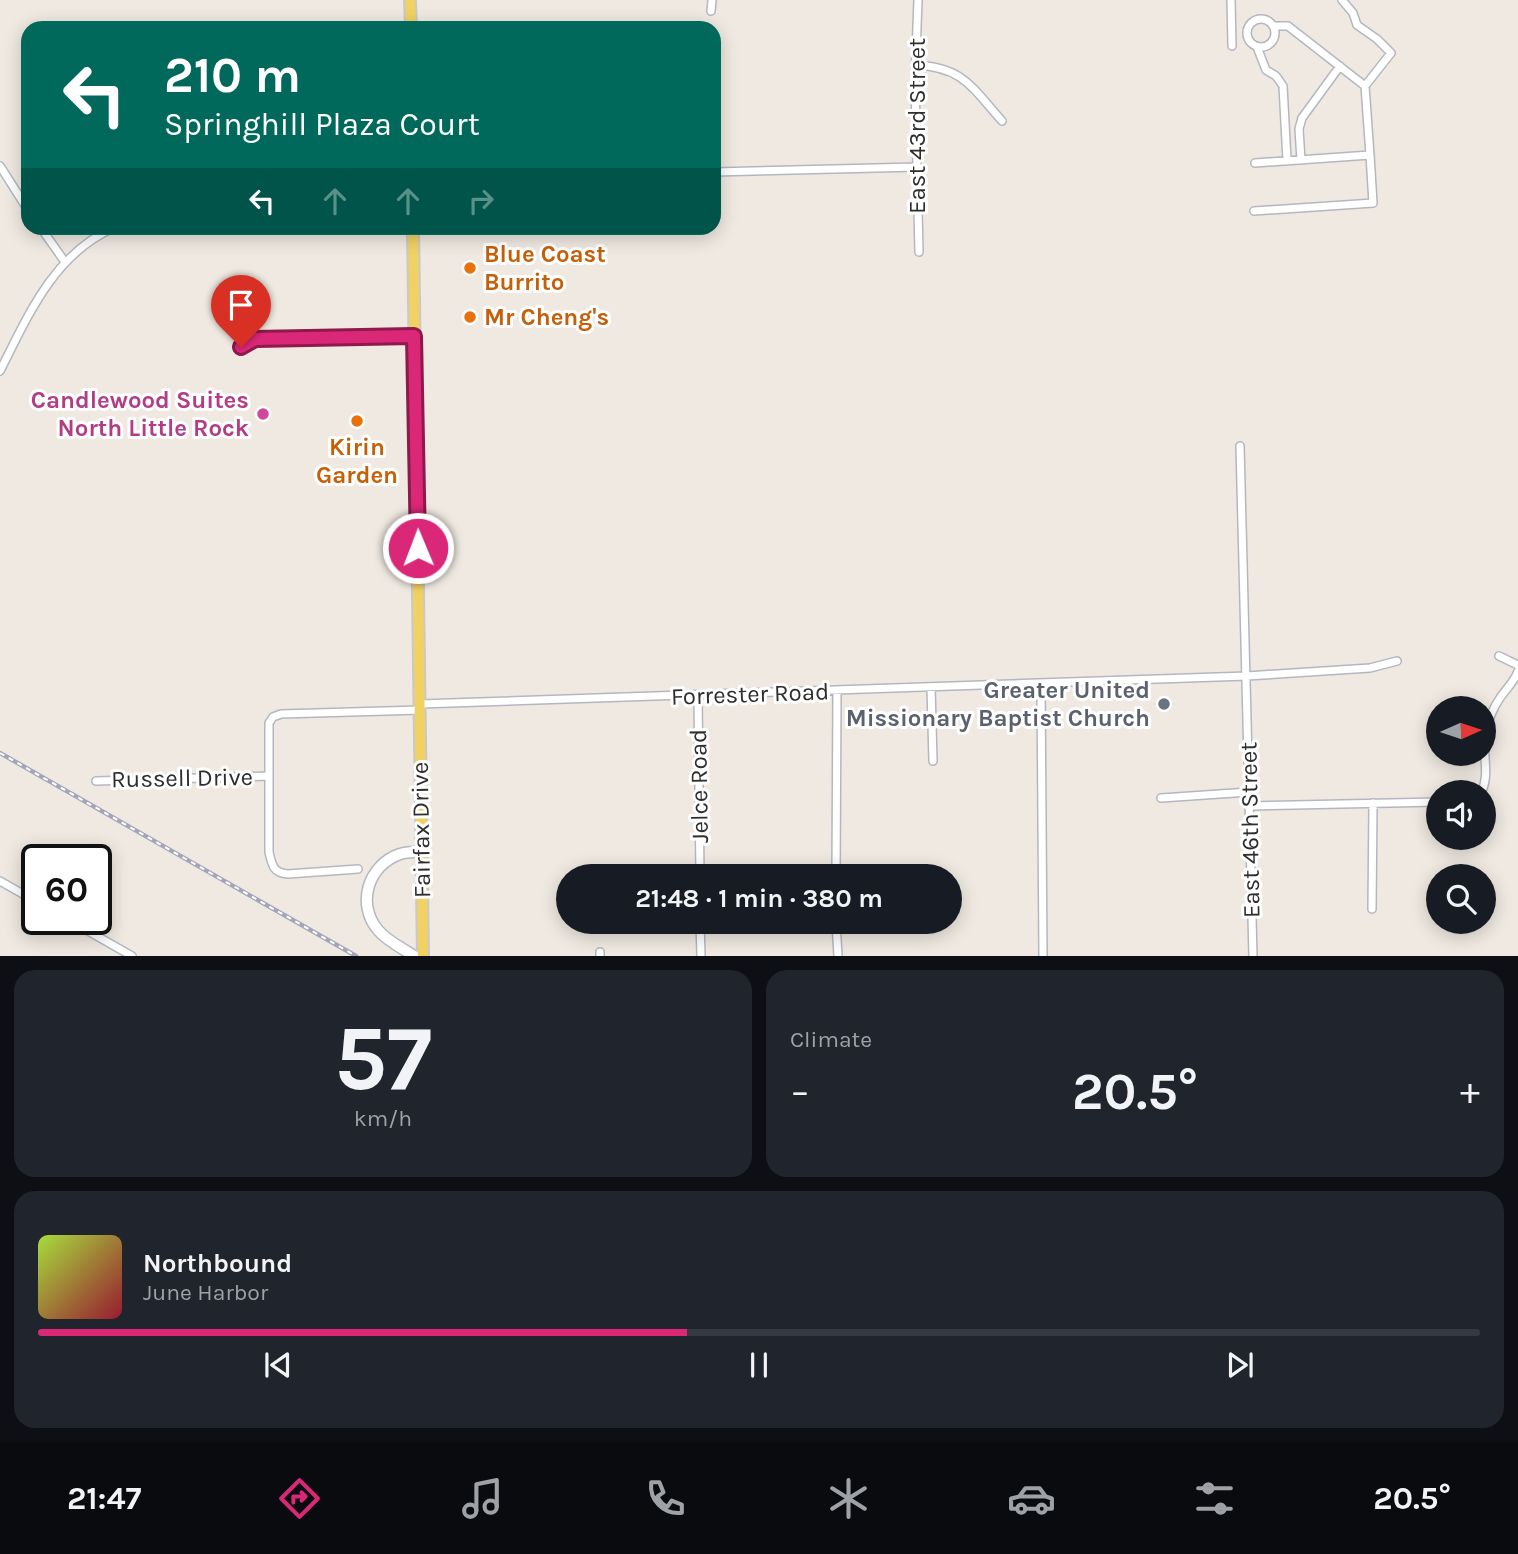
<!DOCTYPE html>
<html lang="en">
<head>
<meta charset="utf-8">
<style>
	:root { --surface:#171b24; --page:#20242c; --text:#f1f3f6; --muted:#9ea1a6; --line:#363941; --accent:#db2777 }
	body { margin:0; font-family:Karla,sans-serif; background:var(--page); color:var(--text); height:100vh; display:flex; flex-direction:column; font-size:26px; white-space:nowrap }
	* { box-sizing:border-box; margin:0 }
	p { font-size:23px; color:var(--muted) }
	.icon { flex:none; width:38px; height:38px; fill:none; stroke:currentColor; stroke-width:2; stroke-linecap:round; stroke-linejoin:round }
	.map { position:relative; height:956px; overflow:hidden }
	.panel { display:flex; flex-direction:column; gap:14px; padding:14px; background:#0d0f14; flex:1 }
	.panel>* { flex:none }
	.banner { position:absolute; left:21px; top:21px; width:700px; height:214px; border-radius:21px; box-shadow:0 4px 18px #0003; background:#00695c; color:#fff; overflow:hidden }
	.needle { width:46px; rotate:87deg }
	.tools { position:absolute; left:1426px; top:696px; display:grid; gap:14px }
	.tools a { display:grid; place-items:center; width:70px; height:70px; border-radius:50%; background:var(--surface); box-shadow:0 4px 18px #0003; font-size:35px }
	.speed { position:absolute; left:21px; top:844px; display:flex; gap:14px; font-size:35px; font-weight:700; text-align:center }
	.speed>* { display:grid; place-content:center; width:91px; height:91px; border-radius:50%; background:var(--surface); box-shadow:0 4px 18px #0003; line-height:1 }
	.speed .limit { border:4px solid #111; border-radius:10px; background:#fff; color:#111 }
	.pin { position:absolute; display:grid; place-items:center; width:60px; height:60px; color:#fff; margin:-72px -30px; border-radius:50% 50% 50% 0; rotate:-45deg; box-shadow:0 0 7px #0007 }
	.pin .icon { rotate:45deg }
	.me { position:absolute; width:77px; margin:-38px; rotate:359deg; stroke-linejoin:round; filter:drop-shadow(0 0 5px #0008) }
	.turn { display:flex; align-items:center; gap:24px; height:147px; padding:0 28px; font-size:32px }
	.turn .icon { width:91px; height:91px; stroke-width:2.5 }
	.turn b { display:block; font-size:49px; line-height:60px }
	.lanes { display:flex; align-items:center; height:66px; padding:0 28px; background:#0003; justify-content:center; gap:35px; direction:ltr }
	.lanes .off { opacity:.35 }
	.big { font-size:52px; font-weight:700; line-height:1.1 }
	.panel .widget { flex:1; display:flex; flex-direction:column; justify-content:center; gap:10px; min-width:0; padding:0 24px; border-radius:21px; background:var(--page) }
	.panel .dial { align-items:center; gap:0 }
	.dial b { font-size:91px; line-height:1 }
	.song { display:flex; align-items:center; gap:21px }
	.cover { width:84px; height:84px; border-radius:10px; background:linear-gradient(135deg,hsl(80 70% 55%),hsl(350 70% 35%)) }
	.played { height:7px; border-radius:4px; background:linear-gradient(90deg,var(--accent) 45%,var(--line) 45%) }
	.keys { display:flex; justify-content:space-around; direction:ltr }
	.heat { display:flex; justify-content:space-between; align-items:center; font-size:38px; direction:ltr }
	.panel .tiles { flex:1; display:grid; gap:14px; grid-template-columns:1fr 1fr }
	.widget:last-child { grid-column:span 2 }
	.trip { position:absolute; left:556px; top:864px; width:406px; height:70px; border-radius:35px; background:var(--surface); box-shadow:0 4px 18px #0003; font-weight:700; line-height:70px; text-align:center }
	.tabs { display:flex; height:112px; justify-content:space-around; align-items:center; background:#090b0e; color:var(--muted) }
	.tabs .icon { width:49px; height:49px }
	.tabs .on { color:var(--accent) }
	.tabs b { font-size:32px; color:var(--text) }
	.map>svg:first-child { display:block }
</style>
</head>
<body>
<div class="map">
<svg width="1518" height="956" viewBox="0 0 1518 956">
	<rect width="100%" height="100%" fill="#efe9e1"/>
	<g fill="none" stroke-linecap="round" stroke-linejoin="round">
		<defs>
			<path id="street" d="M 918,0 L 915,81 L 919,252
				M 1231,0 L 1232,46
				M 711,11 L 712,0
				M1247 33a14 14 0 1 1 28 0a14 14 0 1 1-28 0Z
				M 1273,26 L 1288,26 L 1365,86 L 1391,53 L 1377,39 L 1357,25 L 1353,13 L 1342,0
				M 1257,47 L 1266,70 L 1276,76 L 1283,86 L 1287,160
				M 915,65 C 964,67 972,88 1002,121
				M 1301,160 L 1299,129 L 1302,118 L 1340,66
				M 1255,163 L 1370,155 L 1365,86
				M 0,166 L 28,210
				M 714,172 L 917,167
				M 1254,211 L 1373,203 L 1370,155
				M 41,228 L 65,262
				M 241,347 L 255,339 L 414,336
				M 0,371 C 28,316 53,255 113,228
				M 1240,446 L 1253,956
				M 1499,656 L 1518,665
				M 1041,684 L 1043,956
				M 931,687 L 933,761
				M 698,695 L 700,877
				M 420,704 L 1247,676 L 1370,668 L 1397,661
				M 96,781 L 269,776
				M 1481,793 C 1491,773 1481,754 1486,733 C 1488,721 1493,708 1500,698 C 1506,689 1515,681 1518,671
				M 1161,798 L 1249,792
				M 1250,806 L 1438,802
				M 358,869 L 288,874 C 273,873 272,865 269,852 L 269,723 L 273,717 L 281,714 L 420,710
				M 836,877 L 837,691
				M 0,881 L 37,902
				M 1372,909 L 1373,803
				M 67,919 L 132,956
				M 700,922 L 701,956
				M 836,922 L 838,956
				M 600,956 L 600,952"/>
			<path id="secondary" d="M 414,956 C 402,948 387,941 378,930 C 356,904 368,865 400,854 C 407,851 415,852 422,852"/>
			<path id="primary" d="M 410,0 L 411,28
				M 413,228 L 423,956"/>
		</defs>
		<!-- street casing -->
		<use href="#street" stroke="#b4b7c1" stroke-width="10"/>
		<!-- secondary casing -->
		<use href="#secondary" stroke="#b4b7c1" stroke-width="13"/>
		<!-- primary casing -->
		<use href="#primary" stroke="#c9c9c9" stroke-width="14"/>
		<!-- street -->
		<use href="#street" stroke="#fff" stroke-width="7"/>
		<!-- secondary -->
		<use href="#secondary" stroke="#fff" stroke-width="10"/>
		<!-- primary -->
		<use href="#primary" stroke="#f2d163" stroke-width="10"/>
		<defs>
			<path id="rail" d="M 0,753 L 356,956"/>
		</defs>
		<!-- rail casing -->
		<use href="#rail" stroke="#a3a6b8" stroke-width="4.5"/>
		<!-- rail -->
		<use href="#rail" stroke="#fff" stroke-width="2" stroke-dasharray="5" stroke-linecap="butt"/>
	</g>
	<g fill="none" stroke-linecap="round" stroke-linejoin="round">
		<defs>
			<path id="route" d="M 241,347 L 255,339 L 414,336 L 418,548"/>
		</defs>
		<!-- route casing -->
		<use href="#route" stroke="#8e194d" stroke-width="18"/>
		<!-- route -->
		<use href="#route" stroke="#db2777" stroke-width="12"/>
	</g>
	<!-- markers -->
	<g fill="#e8710a" stroke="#fff" stroke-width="2.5">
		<circle cx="470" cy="268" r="7"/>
		<circle cx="470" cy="317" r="7"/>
		<circle cx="357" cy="421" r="7"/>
	</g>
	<circle fill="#d1479c" stroke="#fff" stroke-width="2.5" cx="263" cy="414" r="7"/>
	<circle fill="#6b7280" stroke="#fff" stroke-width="2.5" cx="1164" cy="704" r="7"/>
	<g text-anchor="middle" stroke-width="6" stroke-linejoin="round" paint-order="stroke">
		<!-- street labels -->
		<g font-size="24" fill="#2e2e2e" stroke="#fff">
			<text transform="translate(917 126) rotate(-90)" y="8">East 43rd Street</text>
			<text transform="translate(750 694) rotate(-2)" y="8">Forrester Road</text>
			<text transform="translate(182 778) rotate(-1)" y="8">Russell Drive</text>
			<text transform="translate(699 786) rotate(-91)" y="8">Jelce Road</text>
			<text transform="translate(421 830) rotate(-91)" y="8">Fairfax Drive</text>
			<text transform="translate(1250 830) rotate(-91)" y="8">East 46th Street</text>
		</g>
		<!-- food labels -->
		<g font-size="24" font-weight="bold" fill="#c56008" stroke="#fff" text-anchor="start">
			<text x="484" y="262">Blue Coast<tspan x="484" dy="28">Burrito</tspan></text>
			<text x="484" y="325">Mr Cheng's</text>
			<text x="357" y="455" text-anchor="middle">Kirin<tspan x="357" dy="28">Garden</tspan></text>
		</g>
		<!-- hotel labels -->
		<g font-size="24" font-weight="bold" fill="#b23c85" stroke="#fff" text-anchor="end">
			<text x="249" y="408">Candlewood Suites<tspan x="249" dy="28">North Little Rock</tspan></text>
		</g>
		<!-- worship labels -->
		<g font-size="24" font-weight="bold" fill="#5b616d" stroke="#fff" text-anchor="end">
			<text x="1150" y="698">Greater United<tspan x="1150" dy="28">Missionary Baptist Church</tspan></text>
		</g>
	</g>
</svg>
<div class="tools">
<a><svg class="needle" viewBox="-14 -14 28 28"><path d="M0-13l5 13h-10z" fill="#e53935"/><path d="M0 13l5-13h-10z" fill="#9ea1a6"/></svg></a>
<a><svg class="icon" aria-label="sound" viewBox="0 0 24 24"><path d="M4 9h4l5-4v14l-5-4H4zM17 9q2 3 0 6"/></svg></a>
<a><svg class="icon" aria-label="search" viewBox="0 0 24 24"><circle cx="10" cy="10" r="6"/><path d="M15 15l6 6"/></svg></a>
</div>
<div class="speed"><div class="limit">60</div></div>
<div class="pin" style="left:241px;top:347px;background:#d93025"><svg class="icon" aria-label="arrive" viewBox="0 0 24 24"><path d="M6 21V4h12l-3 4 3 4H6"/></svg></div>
<svg class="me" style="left:418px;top:548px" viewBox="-20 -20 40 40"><circle r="17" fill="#db2777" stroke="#fff" stroke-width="3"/><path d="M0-11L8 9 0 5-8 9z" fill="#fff"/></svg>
<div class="trip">21:48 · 1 min · 380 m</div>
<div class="banner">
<div class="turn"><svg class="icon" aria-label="left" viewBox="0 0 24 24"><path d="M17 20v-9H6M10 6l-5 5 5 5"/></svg><div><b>210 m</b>Springhill Plaza Court</div></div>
<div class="lanes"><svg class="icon" aria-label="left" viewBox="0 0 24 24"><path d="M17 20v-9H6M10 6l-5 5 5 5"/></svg><svg class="icon off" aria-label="ahead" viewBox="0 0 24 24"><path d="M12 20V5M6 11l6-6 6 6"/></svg><svg class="icon off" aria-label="ahead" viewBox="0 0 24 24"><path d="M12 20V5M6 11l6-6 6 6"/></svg><svg class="icon off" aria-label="right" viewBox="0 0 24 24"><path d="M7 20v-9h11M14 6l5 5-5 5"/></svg></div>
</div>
</div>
<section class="panel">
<div class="tiles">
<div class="widget dial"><b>57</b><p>km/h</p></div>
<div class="widget"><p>Climate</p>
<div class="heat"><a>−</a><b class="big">20.5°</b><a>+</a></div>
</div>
<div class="widget">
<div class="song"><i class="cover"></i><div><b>Northbound</b><p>June Harbor</p></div></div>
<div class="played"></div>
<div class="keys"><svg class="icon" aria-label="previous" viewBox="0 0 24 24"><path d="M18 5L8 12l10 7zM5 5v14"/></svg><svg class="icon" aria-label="pause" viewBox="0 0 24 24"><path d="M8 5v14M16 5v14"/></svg><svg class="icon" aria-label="next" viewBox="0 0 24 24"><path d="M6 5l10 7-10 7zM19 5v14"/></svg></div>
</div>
</div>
</section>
<nav class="tabs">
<b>21:47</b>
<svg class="icon on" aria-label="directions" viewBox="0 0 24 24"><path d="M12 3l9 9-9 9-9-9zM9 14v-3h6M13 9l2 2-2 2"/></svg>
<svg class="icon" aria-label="music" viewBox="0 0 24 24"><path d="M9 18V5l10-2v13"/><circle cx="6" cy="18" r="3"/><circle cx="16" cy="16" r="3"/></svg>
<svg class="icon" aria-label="phone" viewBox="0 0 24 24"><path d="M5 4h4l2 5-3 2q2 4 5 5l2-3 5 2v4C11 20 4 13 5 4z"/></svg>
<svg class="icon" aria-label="climate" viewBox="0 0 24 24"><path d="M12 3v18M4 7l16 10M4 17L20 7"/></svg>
<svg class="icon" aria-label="car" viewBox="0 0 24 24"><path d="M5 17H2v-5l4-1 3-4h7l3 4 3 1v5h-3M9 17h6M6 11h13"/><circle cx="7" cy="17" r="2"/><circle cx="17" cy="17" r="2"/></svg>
<svg class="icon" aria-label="filters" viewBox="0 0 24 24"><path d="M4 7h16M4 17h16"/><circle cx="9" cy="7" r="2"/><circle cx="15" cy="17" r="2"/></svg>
<b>20.5°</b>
</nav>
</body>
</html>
